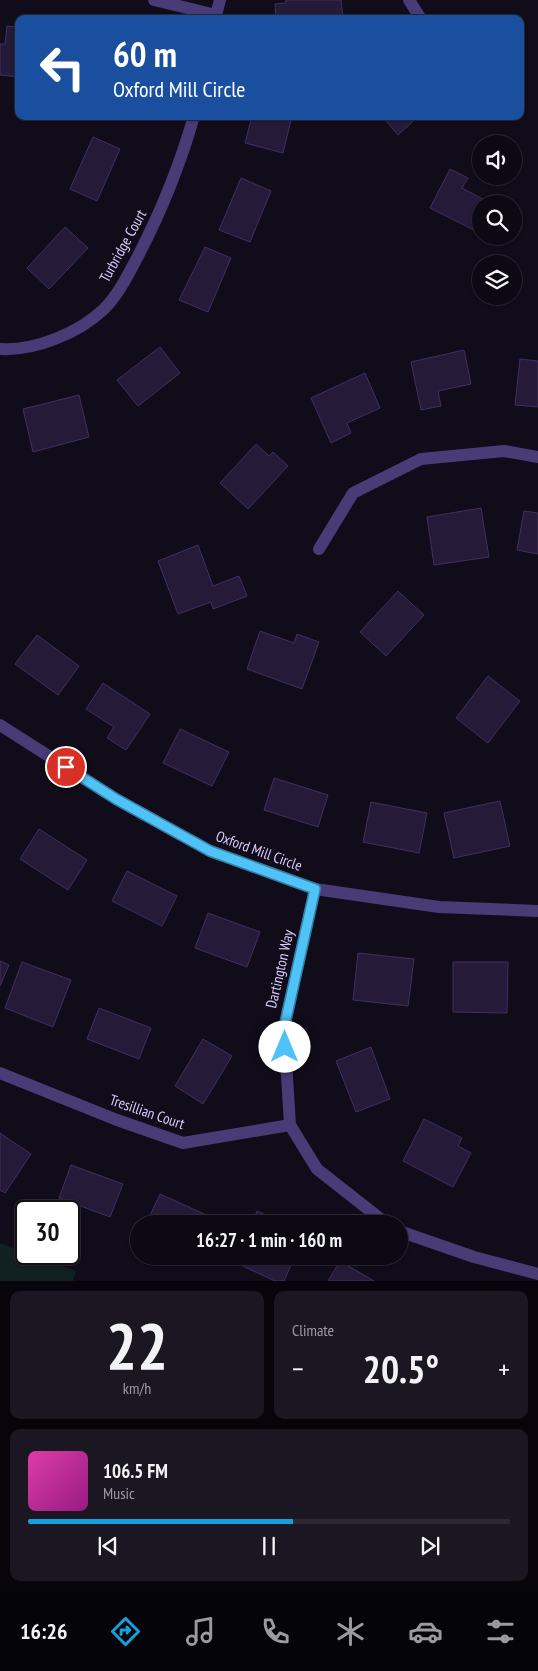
<!DOCTYPE html>
<html lang="en">
<head>
<meta charset="utf-8">
<style>
	:root { --surface:#0d0914; --page:#1b1722; --text:#f1f3f6; --muted:#9a9aa0; --line:#2d2a34; --accent:#12a0de }
	body { margin:0; font-family:"PT Sans Narrow",sans-serif; background:var(--page); color:var(--text); height:100vh; display:flex; flex-direction:column; font-size:19px; white-space:nowrap }
	* { box-sizing:border-box; margin:0 }
	p { font-size:16px; color:var(--muted) }
	.icon { flex:none; width:28px; height:28px; fill:none; stroke:currentColor; stroke-width:2; stroke-linecap:round; stroke-linejoin:round }
	.map { position:relative; height:1281px; overflow:hidden }
	.drawer { display:flex; flex-direction:column; gap:10px; padding:10px; background:#07050b; flex:1 }
	.drawer>* { flex:none }
	.banner { position:absolute; left:15px; top:15px; width:509px; height:105px; border-radius:10px; box-shadow:0 1px 4px #0004,0 0 0 1px var(--line); background:#1a4fa0; color:#fff; overflow:hidden }
	.controls { position:absolute; left:472px; top:135px; display:grid; gap:10px }
	.controls a { display:grid; place-items:center; width:50px; height:50px; border-radius:50%; background:var(--surface); box-shadow:0 1px 4px #0004,0 0 0 1px var(--line); font-size:25px }
	.speed { position:absolute; left:15px; top:1200px; display:flex; gap:10px; font-size:25px; font-weight:700; text-align:center }
	.speed>* { display:grid; place-content:center; width:65px; height:65px; border-radius:50%; background:var(--surface); box-shadow:0 1px 4px #0004,0 0 0 1px var(--line); line-height:1 }
	.speed .limit { border:2px solid #111; border-radius:8px; background:#fff; color:#111 }
	.pin { position:absolute; display:grid; place-items:center; width:42px; height:42px; color:#fff; margin:-21px; border:2px solid #fff; border-radius:50%; box-shadow:0 1px 5px #0007 }
	.me { position:absolute; width:55px; margin:-28px; rotate:0deg; stroke-linejoin:round; filter:drop-shadow(0 0 4px #0008) }
	.turn { display:flex; align-items:center; gap:18px; height:105px; padding:0 15px; font-size:22px }
	.turn .icon { width:65px; height:65px; stroke-width:2.5 }
	.turn b { display:block; font-size:35px; line-height:42px }
	.big { font-size:38px; font-weight:700; line-height:1.1 }
	.drawer .widget { flex:1; display:flex; flex-direction:column; justify-content:center; gap:8px; min-width:0; padding:0 18px; border-radius:10px; background:var(--page) }
	.drawer .dial { align-items:center; gap:0 }
	.dial b { font-size:65px; line-height:1 }
	.song { display:flex; align-items:center; gap:15px }
	.cover { width:60px; height:60px; border-radius:8px; background:linear-gradient(135deg,hsl(320 70% 55%),hsl(310 70% 35%)) }
	.played { height:5px; border-radius:2px; background:linear-gradient(90deg,var(--accent) 55%,var(--line) 55%) }
	.keys { display:flex; justify-content:space-around; direction:ltr }
	.heat { display:flex; justify-content:space-between; align-items:center; font-size:28px; direction:ltr }
	.drawer .tiles { flex:1; display:grid; gap:10px; grid-template-columns:1fr 1fr }
	.widget:last-child { grid-column:span 2 }
	.trip { position:absolute; left:130px; top:1215px; width:278px; height:50px; border-radius:25px; background:var(--surface); box-shadow:0 1px 4px #0004,0 0 0 1px var(--line); font-weight:700; line-height:50px; text-align:center }
	.tabs { display:flex; height:80px; justify-content:space-around; align-items:center; background:#050408; color:var(--muted) }
	.tabs .icon { width:35px; height:35px }
	.tabs .selected { color:var(--accent) }
	.tabs b { font-size:22px; color:var(--text) }
	.map>svg:first-child { display:block }
</style>
</head>
<body>
<div class="map">
<svg width="538" height="1281" viewBox="0 0 538 1281">
	<rect width="100%" height="100%" fill="#110c1a"/>
	<!-- green -->
	<path fill="#102023" d="M 0,1243 L 76,1271 L 73,1281 L 0,1281 Z"/>
	<!-- building -->
	<path fill="#261a39" stroke="#432e63" d="M 286,0 L 341,0 L 343,18 L 276,19 L 275,4 L 286,3 Z
		M 7,26 L 19,27 L 19,77 L 0,75 L 0,44 L 5,44 Z
		M 252,116 L 292,116 L 283,153 L 245,143 Z
		M 382,116 L 419,116 L 398,135 Z
		M 93,137 L 120,149 L 97,201 L 70,189 Z
		M 450,169 L 468,178 L 462,188 L 492,204 L 481,204 L 481,226 L 478,232 L 430,208 Z
		M 241,178 L 271,191 L 250,242 L 219,230 Z
		M 65,227 L 88,248 L 49,289 L 27,268 Z
		M 205,247 L 231,258 L 208,312 L 179,300 Z
		M 160,347 L 180,373 L 138,406 L 117,380 Z
		M 464,350 L 471,384 L 438,391 L 441,406 L 421,410 L 411,362 Z
		M 520,359 L 538,361 L 538,407 L 515,405 Z
		M 365,373 L 380,408 L 347,423 L 351,433 L 331,443 L 311,398 Z
		M 79,395 L 89,437 L 33,452 L 23,409 Z
		M 256,444 L 269,456 L 273,452 L 288,466 L 248,509 L 220,483 Z
		M 481,508 L 489,557 L 434,565 L 427,517 Z
		M 524,511 L 538,513 L 538,554 L 517,550 Z
		M 198,545 L 213,586 L 239,576 L 247,596 L 213,609 L 211,602 L 178,614 L 158,561 Z
		M 398,591 L 424,615 L 386,656 L 360,632 Z
		M 260,631 L 294,643 L 297,634 L 319,642 L 302,689 L 247,669 Z
		M 37,635 L 79,666 L 58,695 L 15,664 Z
		M 488,676 L 520,701 L 488,743 L 456,718 Z
		M 103,683 L 150,714 L 126,750 L 107,738 L 114,727 L 86,709 Z
		M 180,729 L 229,752 L 212,786 L 163,763 Z
		M 274,778 L 328,795 L 318,827 L 264,810 Z
		M 500,801 L 510,846 L 454,858 L 444,813 Z
		M 371,802 L 427,813 L 419,853 L 363,842 Z
		M 39,829 L 87,860 L 68,890 L 20,859 Z
		M 127,871 L 177,896 L 162,926 L 112,901 Z
		M 208,913 L 260,932 L 247,967 L 195,948 Z
		M 358,953 L 414,959 L 408,1006 L 353,1000 Z
		M 0,961 L 9,965 L 0,986 Z
		M 22,962 L 71,980 L 53,1027 L 5,1008 Z
		M 453,962 L 508,962 L 507,1013 L 453,1012 Z
		M 99,1008 L 151,1028 L 139,1059 L 87,1039 Z
		M 203,1039 L 232,1056 L 203,1104 L 175,1086 Z
		M 371,1047 L 390,1099 L 356,1112 L 336,1061 Z
		M 424,1119 L 462,1138 L 458,1146 L 471,1153 L 453,1187 L 403,1161 Z
		M 0,1133 L 31,1154 L 5,1193 L 0,1190 Z
		M 71,1165 L 123,1184 L 110,1217 L 59,1198 Z
		M 160,1194 L 213,1218 L 210,1224 L 146,1224 Z
		M 257,1211 L 285,1224 L 252,1224 Z
		M 237,1256 L 295,1256 L 284,1281 L 275,1281 L 234,1262 Z
		M 340,1261 L 374,1281 L 328,1281 Z"/>
	<g fill="none" stroke-linecap="round" stroke-linejoin="round">
		<!-- minor -->
		<path stroke="#493b75" stroke-width="12" d="M 154,0 L 216,15
			M 409,0 L 421,19
			M 215,19 L 220,0
			M 0,349 C 35,351 79,333 104,309 C 118,295 128,275 137,258 C 161,212 180,165 194,116
			M 319,549 L 353,493 L 421,459 L 504,451 L 538,457
			M 0,725 L 116,799 L 210,851 L 315,889 L 439,907 L 538,911
			M 315,889 L 284,1028 L 290,1125 L 317,1169 L 387,1224
			M 0,1073 L 117,1120 L 183,1143 L 290,1125
			M 399,1231 L 474,1257 L 538,1274"/>
	</g>
	<g fill="none" stroke-linecap="round" stroke-linejoin="round">
		<defs>
			<path id="route" d="M 66,767 L 116,799 L 210,851 L 315,889 L 284,1028 L 285,1047"/>
		</defs>
		<!-- route casing -->
		<use href="#route" stroke="#337fa1" stroke-width="12"/>
		<!-- route -->
		<use href="#route" stroke="#4fc3f7" stroke-width="9"/>
	</g>
	<g text-anchor="middle" stroke-width="5" stroke-linejoin="round" paint-order="stroke">
		<!-- street labels -->
		<g font-size="15" fill="#d9c9fb" stroke="#110c1a">
			<text transform="translate(123 246) rotate(-61)" y="5">Turbridge Court</text>
			<text transform="translate(259 851) rotate(20)" y="5">Oxford Mill Circle</text>
			<text transform="translate(280 969) rotate(-77)" y="5">Dartington Way</text>
			<text transform="translate(147 1112) rotate(19)" y="5">Tresillian Court</text>
		</g>
	</g>
</svg>
<div class="controls">
<a><svg class="icon" aria-label="sound" viewBox="0 0 24 24"><path d="M4 9h4l5-4v14l-5-4H4zM17 9q2 3 0 6"/></svg></a>
<a><svg class="icon" aria-label="search" viewBox="0 0 24 24"><circle cx="10" cy="10" r="6"/><path d="M15 15l6 6"/></svg></a>
<a><svg class="icon" aria-label="layers" viewBox="0 0 24 24"><path d="M12 4l9 5-9 5-9-5zM3 14l9 5 9-5"/></svg></a>
</div>
<div class="speed"><div class="limit">30</div></div>
<div class="pin" style="left:66px;top:767px;background:#d93025"><svg class="icon" aria-label="arrive" viewBox="0 0 24 24"><path d="M6 21V4h12l-3 4 3 4H6"/></svg></div>
<svg class="me" style="left:285px;top:1047px" viewBox="-20 -20 40 40"><circle r="19" fill="#fff"/><path d="M0-13L10 11 0 6-10 11z" fill="#4fc3f7"/></svg>
<div class="trip">16:27 · 1 min · 160 m</div>
<div class="banner">
<div class="turn"><svg class="icon" aria-label="left" viewBox="0 0 24 24"><path d="M17 20v-9H6M10 6l-5 5 5 5"/></svg><div><b>60 m</b>Oxford Mill Circle</div></div>
</div>
</div>
<section class="drawer">
<div class="tiles">
<div class="widget dial"><b>22</b><p>km/h</p></div>
<div class="widget"><p>Climate</p>
<div class="heat"><a>−</a><b class="big">20.5°</b><a>+</a></div>
</div>
<div class="widget">
<div class="song"><i class="cover"></i><div><b>106.5 FM</b><p>Music</p></div></div>
<div class="played"></div>
<div class="keys"><svg class="icon" aria-label="previous" viewBox="0 0 24 24"><path d="M18 5L8 12l10 7zM5 5v14"/></svg><svg class="icon" aria-label="pause" viewBox="0 0 24 24"><path d="M8 5v14M16 5v14"/></svg><svg class="icon" aria-label="next" viewBox="0 0 24 24"><path d="M6 5l10 7-10 7zM19 5v14"/></svg></div>
</div>
</div>
</section>
<nav class="tabs">
<b>16:26</b>
<svg class="icon selected" aria-label="directions" viewBox="0 0 24 24"><path d="M12 3l9 9-9 9-9-9zM9 14v-3h6M13 9l2 2-2 2"/></svg>
<svg class="icon" aria-label="music" viewBox="0 0 24 24"><path d="M9 18V5l10-2v13"/><circle cx="6" cy="18" r="3"/><circle cx="16" cy="16" r="3"/></svg>
<svg class="icon" aria-label="phone" viewBox="0 0 24 24"><path d="M5 4h4l2 5-3 2q2 4 5 5l2-3 5 2v4C11 20 4 13 5 4z"/></svg>
<svg class="icon" aria-label="climate" viewBox="0 0 24 24"><path d="M12 3v18M4 7l16 10M4 17L20 7"/></svg>
<svg class="icon" aria-label="car" viewBox="0 0 24 24"><path d="M5 17H2v-5l4-1 3-4h7l3 4 3 1v5h-3M9 17h6M6 11h13"/><circle cx="7" cy="17" r="2"/><circle cx="17" cy="17" r="2"/></svg>
<svg class="icon" aria-label="filters" viewBox="0 0 24 24"><path d="M4 7h16M4 17h16"/><circle cx="9" cy="7" r="2"/><circle cx="15" cy="17" r="2"/></svg>
</nav>
</body>
</html>
